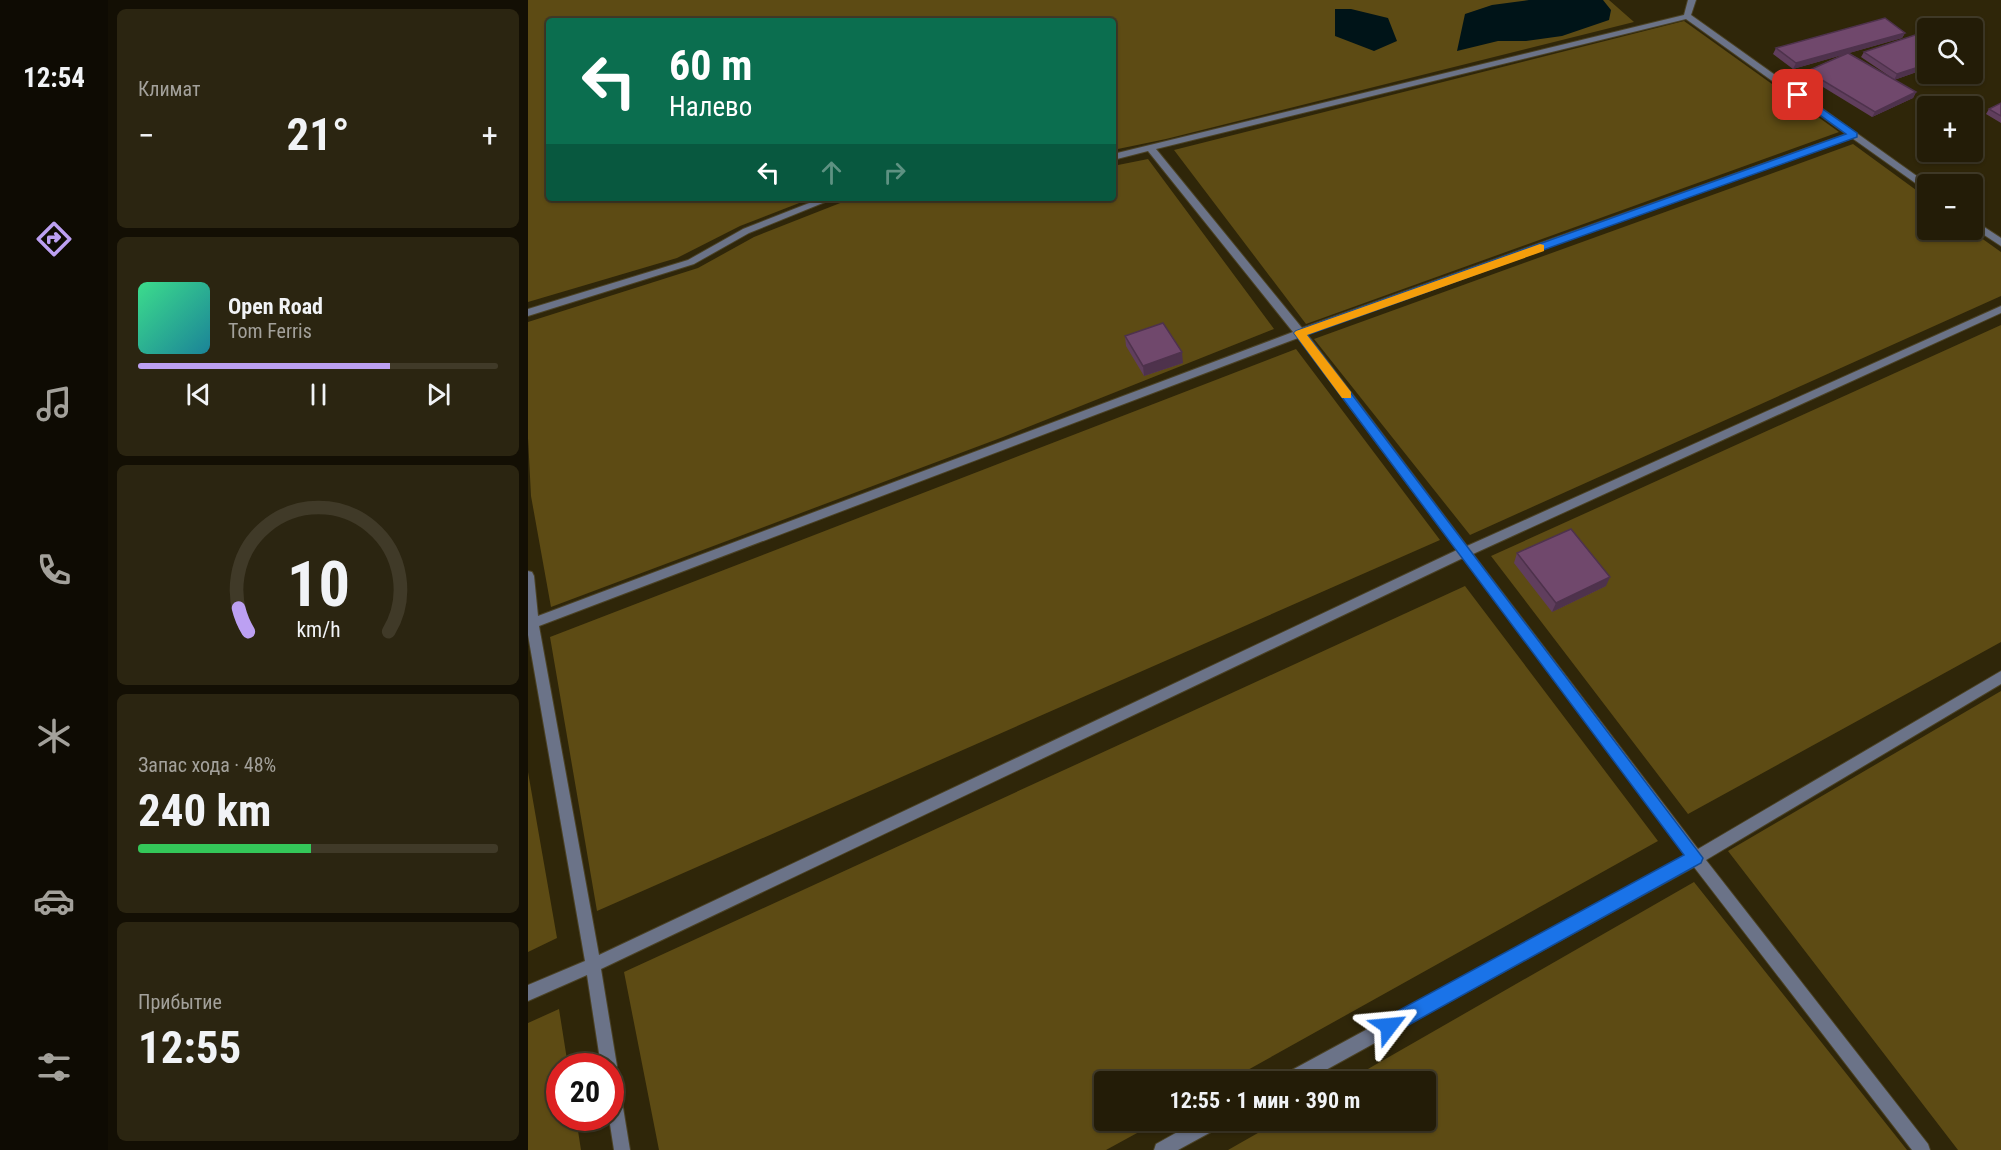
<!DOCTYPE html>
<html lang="ru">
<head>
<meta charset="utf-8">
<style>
	:root { --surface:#231c07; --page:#2b2511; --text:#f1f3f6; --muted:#a3a19b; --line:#403a28; --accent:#bca0f2 }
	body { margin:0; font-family:"Roboto Condensed",sans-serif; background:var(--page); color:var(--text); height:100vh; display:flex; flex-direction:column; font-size:22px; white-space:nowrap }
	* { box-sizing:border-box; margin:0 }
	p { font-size:20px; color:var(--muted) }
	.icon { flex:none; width:33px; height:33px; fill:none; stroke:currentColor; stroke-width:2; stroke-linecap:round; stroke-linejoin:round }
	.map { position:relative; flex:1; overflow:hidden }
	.drawer { display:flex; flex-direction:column; gap:9px; padding:9px; background:#130f04; width:420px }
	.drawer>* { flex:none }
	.hud { position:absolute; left:18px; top:18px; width:570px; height:183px; border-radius:6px; box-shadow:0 2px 4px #0004,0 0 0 2px var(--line); background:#0b6e4f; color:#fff; overflow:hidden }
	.fabs { position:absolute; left:1389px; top:18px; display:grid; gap:12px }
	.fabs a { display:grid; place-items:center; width:66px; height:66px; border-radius:6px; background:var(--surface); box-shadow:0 2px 4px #0004,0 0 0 2px var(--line); font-size:30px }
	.speed { position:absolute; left:18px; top:1053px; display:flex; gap:12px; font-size:30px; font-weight:700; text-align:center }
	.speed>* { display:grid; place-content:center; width:78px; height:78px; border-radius:50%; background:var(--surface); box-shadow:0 2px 4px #0004,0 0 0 2px var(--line); line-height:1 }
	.speed .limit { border:9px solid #d22; background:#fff; color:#111 }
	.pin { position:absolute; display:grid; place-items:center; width:51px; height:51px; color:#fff; margin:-26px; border-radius:12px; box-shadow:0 3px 9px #0006 }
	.me { position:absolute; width:66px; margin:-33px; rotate:61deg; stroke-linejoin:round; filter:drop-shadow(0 0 4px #0008) }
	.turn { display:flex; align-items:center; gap:21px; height:126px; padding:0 24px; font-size:27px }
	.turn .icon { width:78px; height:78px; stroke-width:2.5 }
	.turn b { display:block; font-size:42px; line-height:51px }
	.lanes { display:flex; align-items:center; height:57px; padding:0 24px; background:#0003; justify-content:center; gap:30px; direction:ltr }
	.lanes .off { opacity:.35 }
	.big { font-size:45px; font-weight:700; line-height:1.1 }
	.drawer .card { flex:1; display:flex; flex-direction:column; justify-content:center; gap:9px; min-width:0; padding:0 21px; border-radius:9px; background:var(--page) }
	.drawer .dial { align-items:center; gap:0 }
	.dial svg { height:156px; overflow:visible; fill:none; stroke:var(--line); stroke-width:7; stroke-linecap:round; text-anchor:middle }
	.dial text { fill:var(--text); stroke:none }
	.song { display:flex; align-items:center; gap:18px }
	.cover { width:72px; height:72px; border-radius:9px; background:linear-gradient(135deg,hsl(150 70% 55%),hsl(190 70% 35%)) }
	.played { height:6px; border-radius:3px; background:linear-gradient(90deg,var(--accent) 70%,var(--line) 70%) }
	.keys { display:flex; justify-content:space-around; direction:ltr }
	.heat { display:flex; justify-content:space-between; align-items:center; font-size:33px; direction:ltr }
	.charge { height:9px; border-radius:4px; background:linear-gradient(90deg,#34c759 48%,var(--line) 0) }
	.trip { position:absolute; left:566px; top:1071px; width:342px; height:60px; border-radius:6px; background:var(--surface); box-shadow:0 2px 4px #0004,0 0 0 2px var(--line); font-weight:700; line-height:60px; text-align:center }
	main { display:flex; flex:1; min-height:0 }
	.tabs { display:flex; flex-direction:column; width:108px; justify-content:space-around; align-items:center; background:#0e0b03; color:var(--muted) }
	.tabs .icon { width:42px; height:42px }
	.tabs .on { color:var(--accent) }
	.tabs b { font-size:27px; color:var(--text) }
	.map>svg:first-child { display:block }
</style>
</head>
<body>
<main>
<nav class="tabs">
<b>12:54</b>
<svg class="icon on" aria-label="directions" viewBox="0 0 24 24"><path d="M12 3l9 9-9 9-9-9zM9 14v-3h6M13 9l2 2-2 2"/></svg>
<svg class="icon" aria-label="music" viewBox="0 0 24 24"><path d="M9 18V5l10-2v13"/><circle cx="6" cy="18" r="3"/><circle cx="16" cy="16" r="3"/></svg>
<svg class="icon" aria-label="phone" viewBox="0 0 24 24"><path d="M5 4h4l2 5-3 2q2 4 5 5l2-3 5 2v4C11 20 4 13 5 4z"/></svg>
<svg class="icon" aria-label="climate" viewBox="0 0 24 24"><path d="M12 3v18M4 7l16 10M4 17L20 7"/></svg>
<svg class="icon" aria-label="car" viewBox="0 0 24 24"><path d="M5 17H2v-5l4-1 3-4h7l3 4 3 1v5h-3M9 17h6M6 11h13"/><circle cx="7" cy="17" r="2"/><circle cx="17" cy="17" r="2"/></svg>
<svg class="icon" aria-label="filters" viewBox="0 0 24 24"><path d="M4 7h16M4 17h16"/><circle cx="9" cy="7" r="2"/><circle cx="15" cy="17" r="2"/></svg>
</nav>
<section class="drawer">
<div class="card"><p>Климат</p>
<div class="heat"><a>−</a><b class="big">21°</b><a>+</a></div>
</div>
<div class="card">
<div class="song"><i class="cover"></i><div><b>Open Road</b><p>Tom Ferris</p></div></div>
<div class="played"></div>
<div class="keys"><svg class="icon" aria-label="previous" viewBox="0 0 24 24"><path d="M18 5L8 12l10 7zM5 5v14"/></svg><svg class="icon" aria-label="pause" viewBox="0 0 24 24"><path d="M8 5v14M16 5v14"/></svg><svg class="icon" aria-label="next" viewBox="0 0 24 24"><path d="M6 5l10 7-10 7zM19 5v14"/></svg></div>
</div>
<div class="card dial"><svg viewBox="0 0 100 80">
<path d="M14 69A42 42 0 1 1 86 69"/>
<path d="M14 69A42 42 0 0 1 9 57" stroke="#bca0f2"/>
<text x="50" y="56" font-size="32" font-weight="700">10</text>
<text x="50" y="72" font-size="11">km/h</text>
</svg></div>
<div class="card"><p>Запас хода · 48%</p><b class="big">240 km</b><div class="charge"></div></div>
<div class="card"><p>Прибытие</p><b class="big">12:55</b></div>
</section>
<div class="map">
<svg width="1473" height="1150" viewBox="0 0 1473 1150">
	<rect width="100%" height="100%" fill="#2f2609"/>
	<!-- green -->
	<path fill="#5d4b14" d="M 0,0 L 1081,0 L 1106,22 L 638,139 L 585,150 L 585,21 L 21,21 L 21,198 L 284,198 L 212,226 L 149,258 L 0,302 Z
		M 1156,21 L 1311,132 L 778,324 L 646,150 Z
		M 1325,144 L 1399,198 L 1400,230 L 1442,230 L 1473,252 L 1473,296 L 942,535 L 786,339 Z
		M 620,159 L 746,329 L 475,437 L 23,607 L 3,496 L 0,438 L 0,322 L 170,268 L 226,237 L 325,198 L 585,198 L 585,166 Z
		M 1473,325 L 1473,642 L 1160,814 L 963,556 Z
		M 768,349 L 912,540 L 69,911 L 22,637 Z
		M 937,586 L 1130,841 L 700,1081 L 576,1082 L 576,1120 L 631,1121 L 578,1150 L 131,1150 L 96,972 Z
		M 1473,691 L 1473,1150 L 1430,1150 L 1200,851 Z
		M 0,772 L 29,938 L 0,952 Z
		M 1166,882 L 1379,1150 L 700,1150 L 751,1121 L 897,1120 L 897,1082 L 819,1081 Z
		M 31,1009 L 40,1066 L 32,1066 L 32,1118 L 48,1118 L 53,1150 L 0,1150 L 0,1023 Z"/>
	<!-- water -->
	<path fill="#001418" d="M 1001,0 L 1075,0 L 1083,10 L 1081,20 L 1034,36 L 998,41 L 970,41 L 929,51 L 937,14 L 964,5 Z
		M 807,9 L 823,9 L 860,18 L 869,41 L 846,51 L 807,36 Z"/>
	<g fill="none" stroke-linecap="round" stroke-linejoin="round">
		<defs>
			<path id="service" d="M 1160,0 L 1168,0 L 1163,15 L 1400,184 L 1400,192 L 1324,138 L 779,334 L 939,546 L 1473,306 L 1473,313 L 945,554 L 1170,849 L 1473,671 L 1473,684 L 1178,860 L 1400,1144 L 1402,1150 L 1384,1150 L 1166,867 L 776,1082 L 751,1082 L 753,1076 L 1158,856 L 935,558 L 73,969 L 89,1066 L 87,1071 L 90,1077 L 102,1150 L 86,1150 L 81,1118 L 82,1118 L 82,1066 L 73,1066 L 59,975 L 0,1001 L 0,985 L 57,961 L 0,635 L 0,571 L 4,572 L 6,576 L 10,616 L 765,332 L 620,151 L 585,160 L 585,154 L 1156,15 ZM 1158,19 L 1318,134 L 774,328 L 628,149 ZM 770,338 L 929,550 L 71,955 L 11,626 Z
				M 294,198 L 307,198 L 221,233 L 166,264 L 0,316 L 0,309 L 160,260 L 215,229 Z
				M 1444,219 L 1473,238 L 1473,246 L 1444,227 Z
				M 671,1120 L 696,1120 L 694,1126 L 650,1150 L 626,1150 L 628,1144 Z"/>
		</defs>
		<!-- service casing -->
		<use href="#service" stroke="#4b4225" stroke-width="2"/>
		<!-- service -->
		<use href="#service" fill="#6b7388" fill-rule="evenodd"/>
	</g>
	<!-- wall -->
	<path fill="#603e5d" d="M 1377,33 L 1374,38 L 1321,53 L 1364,78 L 1333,57 L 1336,52 L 1400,41 L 1400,68 L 1366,80 L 1388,92 L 1385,98 L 1344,117 L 1277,76 L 1279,71 L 1314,55 L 1265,69 L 1245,54 L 1248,48 Z
		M 1473,103 L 1473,123 L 1458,114 L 1461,109 Z
		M 597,336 L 655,363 L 616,376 L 598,346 Z
		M 989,553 L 1078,586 L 1024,612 L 986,563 Z"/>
	<!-- shaded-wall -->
	<path fill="#4e324c" d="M 1377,33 L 1374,38 L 1265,69 L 1268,63 Z
		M 1400,64 L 1400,68 L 1366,80 L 1369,74 Z
		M 1388,92 L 1385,98 L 1344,117 L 1347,112 Z
		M 654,352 L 655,363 L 616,376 L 615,366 Z
		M 1082,577 L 1078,586 L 1024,612 L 1028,603 Z"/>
	<!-- building -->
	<path fill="#70486c" stroke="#4e324c" stroke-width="1.5" d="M 1357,18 L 1377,33 L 1268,63 L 1248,48 Z
		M 1390,34 L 1400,41 L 1400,64 L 1369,74 L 1336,52 Z
		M 1320,53 L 1388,92 L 1347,112 L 1279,71 Z
		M 1473,103 L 1473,116 L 1461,109 Z
		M 635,323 L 654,352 L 615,366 L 597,336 Z
		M 1043,529 L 1082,577 L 1028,603 L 989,553 Z"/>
	<!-- route -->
	<path fill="#1a73e8" stroke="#114b97" stroke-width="1.5" d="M 1270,92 L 1329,133 L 1329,137 L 779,335 L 1175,858 L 1173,863 L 868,1032 L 861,1034 L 855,1032 L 853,1026 L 855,1019 L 1156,855 L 766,333 L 768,331 L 1318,134 L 1267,97 L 1267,93 Z"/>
	<!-- slow -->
	<path fill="#f59e0b" d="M 1012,244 L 1016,245 L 1016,251 L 779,335 L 823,392 L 823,398 L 814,398 L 766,333 L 768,331 Z"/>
</svg>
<div class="fabs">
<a><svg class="icon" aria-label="search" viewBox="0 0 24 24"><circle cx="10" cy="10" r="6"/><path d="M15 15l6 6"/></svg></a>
<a>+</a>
<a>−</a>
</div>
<div class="speed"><div class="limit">20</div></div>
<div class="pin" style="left:1270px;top:95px;background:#d93025"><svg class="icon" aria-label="arrive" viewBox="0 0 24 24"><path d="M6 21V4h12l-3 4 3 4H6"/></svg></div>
<svg class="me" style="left:861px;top:1026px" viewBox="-20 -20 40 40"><path d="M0-17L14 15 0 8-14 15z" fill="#1a73e8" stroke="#fff" stroke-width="4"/></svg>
<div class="trip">12:55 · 1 мин · 390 m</div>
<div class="hud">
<div class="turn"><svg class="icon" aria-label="left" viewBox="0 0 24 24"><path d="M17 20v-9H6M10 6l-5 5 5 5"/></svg><div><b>60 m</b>Налево</div></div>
<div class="lanes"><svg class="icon" aria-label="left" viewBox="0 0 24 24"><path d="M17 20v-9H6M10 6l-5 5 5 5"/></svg><svg class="icon off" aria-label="ahead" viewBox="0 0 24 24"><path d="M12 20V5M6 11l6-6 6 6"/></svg><svg class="icon off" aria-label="right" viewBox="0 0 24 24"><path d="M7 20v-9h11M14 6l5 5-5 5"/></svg></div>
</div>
</div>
</main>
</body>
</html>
